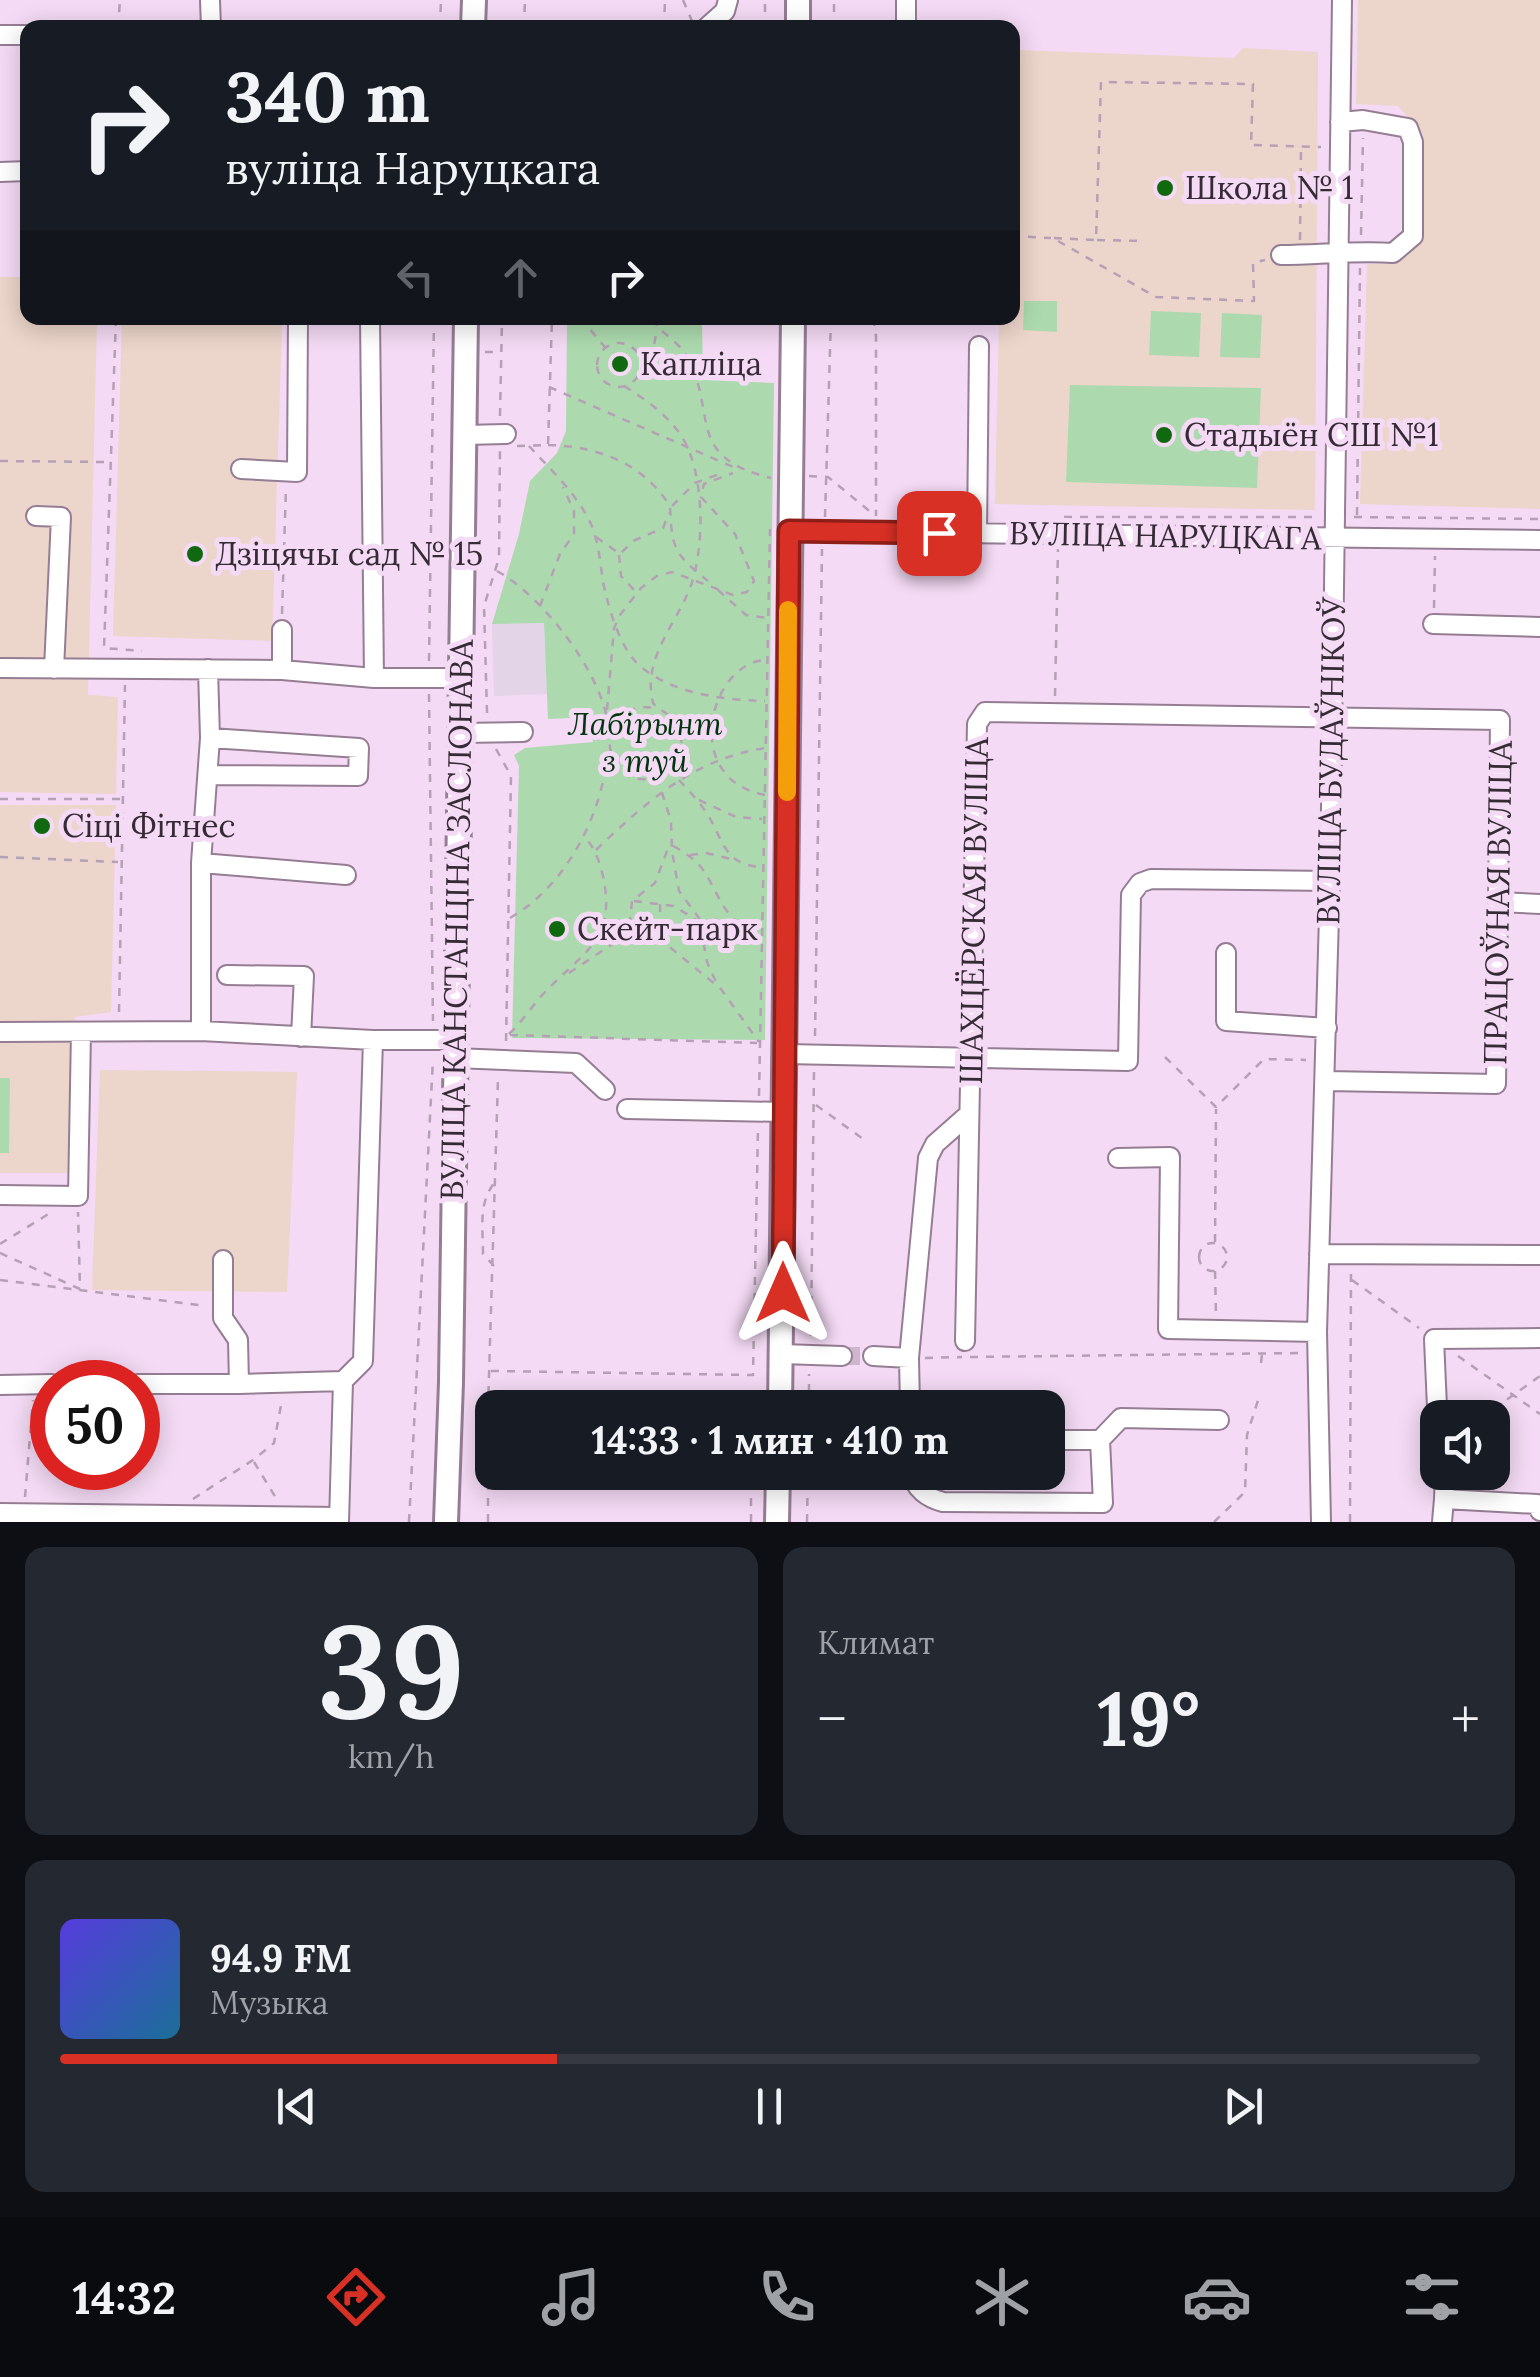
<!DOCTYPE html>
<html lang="ru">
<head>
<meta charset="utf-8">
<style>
	:root { --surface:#171b24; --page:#242831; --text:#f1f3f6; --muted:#9ea1a6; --line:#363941; --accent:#d93025 }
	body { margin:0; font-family:Lora,serif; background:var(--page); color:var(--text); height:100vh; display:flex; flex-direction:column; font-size:38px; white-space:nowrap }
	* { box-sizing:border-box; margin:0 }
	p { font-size:32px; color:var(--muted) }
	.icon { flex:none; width:55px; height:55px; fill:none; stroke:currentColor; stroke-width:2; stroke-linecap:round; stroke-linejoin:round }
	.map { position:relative; height:1522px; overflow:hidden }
	.details { display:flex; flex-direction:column; gap:25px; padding:25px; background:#0d0f14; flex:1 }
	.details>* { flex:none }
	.top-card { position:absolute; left:20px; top:20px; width:1000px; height:305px; border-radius:20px; box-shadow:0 5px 25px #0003; background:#171b24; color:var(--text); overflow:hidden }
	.fabs { position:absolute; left:1420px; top:1400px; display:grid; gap:20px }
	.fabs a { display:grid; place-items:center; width:90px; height:90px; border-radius:20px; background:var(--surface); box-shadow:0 5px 25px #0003; font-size:50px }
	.speed { position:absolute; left:30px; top:1360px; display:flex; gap:20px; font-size:50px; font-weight:700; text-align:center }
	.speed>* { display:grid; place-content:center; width:130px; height:130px; border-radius:50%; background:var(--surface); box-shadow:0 5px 25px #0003; line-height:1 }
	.speed .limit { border:15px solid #d22; background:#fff; color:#111 }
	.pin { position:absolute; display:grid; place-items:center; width:85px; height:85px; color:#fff; margin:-42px; border-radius:20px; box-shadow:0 5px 15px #0006 }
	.me { position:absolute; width:110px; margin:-55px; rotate:0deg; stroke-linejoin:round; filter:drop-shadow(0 0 8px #0008) }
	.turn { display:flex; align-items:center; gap:35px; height:210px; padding:0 40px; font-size:45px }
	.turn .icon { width:130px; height:130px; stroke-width:2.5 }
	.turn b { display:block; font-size:70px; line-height:85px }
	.lanes { display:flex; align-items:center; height:95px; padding:0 40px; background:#0003; justify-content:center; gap:50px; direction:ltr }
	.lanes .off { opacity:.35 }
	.big { font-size:75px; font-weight:700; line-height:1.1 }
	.details .card { flex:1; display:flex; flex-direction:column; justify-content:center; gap:15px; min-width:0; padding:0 35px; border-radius:20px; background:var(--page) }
	.details .dial { align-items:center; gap:0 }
	.dial b { font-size:130px; line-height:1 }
	.song { display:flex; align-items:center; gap:30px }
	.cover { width:120px; height:120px; border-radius:15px; background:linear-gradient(135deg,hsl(250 70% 55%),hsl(200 70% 35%)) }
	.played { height:10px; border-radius:5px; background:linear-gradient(90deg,var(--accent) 35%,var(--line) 35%) }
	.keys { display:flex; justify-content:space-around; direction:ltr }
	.heat { display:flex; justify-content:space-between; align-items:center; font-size:55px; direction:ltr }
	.details .tiles { flex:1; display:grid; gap:25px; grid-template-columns:1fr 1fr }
	.card:last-child { grid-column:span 2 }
	.trip { position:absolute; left:475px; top:1390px; width:590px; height:100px; border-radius:20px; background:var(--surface); box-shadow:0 5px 25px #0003; font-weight:700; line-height:100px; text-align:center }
	.menu { display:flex; height:160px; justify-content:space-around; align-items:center; background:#090b0e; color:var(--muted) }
	.menu .icon { width:70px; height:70px }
	.menu .on { color:var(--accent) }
	.menu b { font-size:45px; color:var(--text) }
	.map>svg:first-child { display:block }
</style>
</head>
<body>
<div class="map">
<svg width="1540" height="1522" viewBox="0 0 1540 1522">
	<rect width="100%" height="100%" fill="#f4daf4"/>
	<!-- industrial -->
	<path fill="#e3d4e7" d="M 544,623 L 547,694 L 494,696 L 492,624 Z"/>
	<!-- education -->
	<path fill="#ecd5ca" d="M 1358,0 L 1540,0 L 1540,509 L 1360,504 L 1367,264 L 1390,264 L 1422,234 L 1423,134 L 1398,106 L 1356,104 Z
		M 1243,48 L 1318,52 L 1315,510 L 995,504 L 999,318 L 1012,318 L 1013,50 L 1234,58 Z
		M 0,277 L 27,277 L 28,318 L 97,318 L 88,695 L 118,697 L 116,794 L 0,792 Z
		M 122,320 L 282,324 L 272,641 L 113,636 Z
		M 0,805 L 116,805 L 111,1012 L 75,1017 L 67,1173 L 0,1173 Z
		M 100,1070 L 297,1072 L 287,1292 L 92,1290 Z"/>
	<!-- green -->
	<path fill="#acdaae" d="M 25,61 L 28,61 L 27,146 L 21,146 Z
		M 1024,301 L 1057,301 L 1057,332 L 1023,330 Z
		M 1151,311 L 1201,313 L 1199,357 L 1149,355 Z
		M 1222,313 L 1262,315 L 1260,358 L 1220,357 Z
		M 567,318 L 702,318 L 703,380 L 774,383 L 765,1040 L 512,1038 L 519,766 L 514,755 L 525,748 L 593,742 L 591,717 L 548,719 L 544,623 L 492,624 L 519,534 L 530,481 L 557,453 L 566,431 Z
		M 1070,385 L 1261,388 L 1257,488 L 1066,482 Z
		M 0,1078 L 10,1078 L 9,1153 L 0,1153 Z"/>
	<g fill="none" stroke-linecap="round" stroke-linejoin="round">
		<!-- minor-tunnel -->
		<path stroke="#ceb7ce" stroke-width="18" stroke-dasharray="18 9" stroke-linecap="butt" d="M 842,1356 L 873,1356"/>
		<defs>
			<path id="minor" d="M 210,0 L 211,28
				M 906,0 L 906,28
				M 706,28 L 725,11 L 728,0
				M 0,35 L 28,35
				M 0,172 L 28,171
				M 1281,255 C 1319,255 1356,250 1393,253 L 1413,236 L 1413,142 L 1408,128 L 1363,120 L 1340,122
				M 370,318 L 374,678
				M 464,435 L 506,434
				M 241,469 L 297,472 L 298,318
				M 36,516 L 61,517 L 54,669
				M 789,531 L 1540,540
				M 977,533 L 979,346
				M 1433,624 L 1540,627
				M 282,630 L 282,670
				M 0,668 L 282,670 L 374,678 L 461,678
				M 460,733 L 523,732
				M 209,775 L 358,776 L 359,748 L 210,738
				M 201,863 L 346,875
				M 1498,902 L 1540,904
				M 1226,953 L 1226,1021 L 1327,1028
				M 227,975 L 304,976 L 301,1037
				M 201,1031 L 201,863 L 210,738 L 208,669
				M 0,1032 L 201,1031 L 373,1040 L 455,1040
				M 785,1054 L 1128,1061 L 1131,895 L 1140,883 L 1151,879 L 1330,881
				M 455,1058 L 576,1063 L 605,1090
				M 627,1109 L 783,1112
				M 1118,1158 L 1170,1157 L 1168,1329 L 1317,1332
				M 0,1195 L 78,1196 L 81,1032
				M 1319,1254 L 1540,1255
				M 965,1341 L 977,724 L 985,712 L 1500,720 L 1496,1084 L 1326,1081
				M 782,1354 L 842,1356
				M 873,1356 L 909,1358
				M 138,1384 L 239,1384 L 238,1340 L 223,1318 L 223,1260
				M 239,1384 L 343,1381
				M 0,1385 L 52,1384
				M 910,1408 L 909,1358 L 928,1158 L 935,1144 L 969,1114
				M 1438,1430 L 1434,1339 L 1540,1338
				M 1100,1440 L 1121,1418 L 1219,1420
				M 912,1472 C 914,1489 928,1498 943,1502 L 1103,1503 L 1100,1440 L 1048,1440
				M 1444,1499 L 1445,1472
				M 0,1513 L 338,1517
				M 339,1522 L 343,1381 L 363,1361 L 373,1040
				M 1321,1522 L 1317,1332 L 1330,881 L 1342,0
				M 1442,1522 L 1444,1499 L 1537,1504 L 1540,1511"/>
			<path id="major" d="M 473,28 L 474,0
				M 798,28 L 798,0
				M 780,1408 L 793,318
				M 446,1522 L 451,1382 L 466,318
				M 777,1522 L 778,1472"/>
		</defs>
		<!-- minor casing -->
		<use href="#minor" stroke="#957d94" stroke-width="22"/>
		<!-- major casing -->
		<use href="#major" stroke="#957d94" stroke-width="28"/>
		<!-- path -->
		<path stroke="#b5a0b5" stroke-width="2.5" stroke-dasharray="8 8" stroke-linecap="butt" d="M 683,0 L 692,21
			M 118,28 L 120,0
			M 440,28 L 441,0
			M 524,28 L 525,0
			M 664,28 L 665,0
			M 765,28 L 765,0
			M 834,28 L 834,0
			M 1361,235 L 1363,138
			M 1012,236 L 1051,238
			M 1054,238 L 1096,240 L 1101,82 L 1253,84 L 1251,145 L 1321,147
			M 1097,240 L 1144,241
			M 1300,240 L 1301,148
			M 1058,241 L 1156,297 L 1254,301 L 1253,263 L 1265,260
			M 116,318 L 104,648 L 142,651
			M 580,318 L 605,347
			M 656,318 L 657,327 C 668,336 683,347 689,360 C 717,418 686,457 771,478
			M 873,318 L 876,336 L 876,516
			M597 365a22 22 0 1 1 44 0a22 22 0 1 1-44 0Z
			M 485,352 L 501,352
			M 640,372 L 652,355 L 657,330
			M 624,386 C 646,400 668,415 682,437 C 705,473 705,549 690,588 C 675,626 642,659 653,703 C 659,710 670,714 676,723 C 689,744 677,773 653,778 C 599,791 591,698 655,708
			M 549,387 L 740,470
			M 500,416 L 502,318
			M 548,445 C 596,446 642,462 670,506 C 672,548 673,553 708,581
			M 517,446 L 548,445 L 552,318
			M 529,446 C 551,470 577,494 591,524 C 601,547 600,575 607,599 C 613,621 623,652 641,667 C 674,694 724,700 765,701
			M 0,461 L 107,462
			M 809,476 L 828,477 L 873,514
			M 672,506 L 695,483 L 722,473
			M 1357,515 L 1360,268
			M 825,517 L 831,318
			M 1064,517 L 1316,517
			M 1354,517 L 1540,519
			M 596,537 L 620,554 L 633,541 L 663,528 L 669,513
			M 619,555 L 621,576 L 635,591
			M 497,571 C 544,597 607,679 609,733
			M 718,590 L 746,615 L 768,618
			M 540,606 L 560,554 L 574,534 L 574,511 L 563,487
			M 1434,608 L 1435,556
			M 282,614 L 286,487
			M 429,661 L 434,318
			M 429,694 L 433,1021
			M 1055,696 L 1058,549
			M 607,710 L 614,628 L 620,615 L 641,588 L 657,576 L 672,572 L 733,595 L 747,592 L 754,581 L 735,534 L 701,497 L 704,484 L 733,473
			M 487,713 L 484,606 L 499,558 L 500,449
			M 496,749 L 511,776 L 506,1042
			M 657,777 L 671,821 L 672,851 L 679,891 L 699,918 L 707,962 L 716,982 L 759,1042
			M 679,780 C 688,790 698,800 706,812 C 724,839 722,865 762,867
			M 765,795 C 679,779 710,662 766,660
			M 0,799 L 120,799
			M 699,800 L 736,817 L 762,819
			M 673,846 C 683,851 693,858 700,866 C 719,889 724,929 760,929
			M 596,850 C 647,801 694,759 765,748
			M 690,855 L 706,853 L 731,859
			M 0,857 L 118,862
			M 634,901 L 674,906 L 698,921 L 723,919 L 735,922
			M 660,904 L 661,940 L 716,985
			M 510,918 C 567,885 602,815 608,751
			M 633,923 L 655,925
			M 569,973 L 629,933 L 632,901 L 655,883 L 670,843
			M 119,1012 L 125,685
			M 509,1034 C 524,1020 535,1001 550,987 C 587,950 616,937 603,876 C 599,860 595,848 583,835
			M 510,1035 L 757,1043
			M 815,1036 L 822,549
			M 1165,1057 L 1216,1107 L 1264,1059 L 1306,1060
			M 759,1096 L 770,529
			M 816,1105 L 866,1141
			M 1215,1242 L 1216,1109
			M1199 1257a14 14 0 1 1 28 0a14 14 0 1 1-28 0Z
			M 0,1244 L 50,1213
			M 0,1253 L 80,1289 L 78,1212
			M 494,1266 L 483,1254 C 483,1227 478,1203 495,1182
			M 1215,1271 L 1216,1314
			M 0,1280 L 206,1306
			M 1352,1280 L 1419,1328
			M 811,1336 L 814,1069
			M 1458,1356 L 1540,1414
			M 970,1357 L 1301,1353
			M 925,1358 L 962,1357
			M 1261,1363 L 1262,1354
			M 491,1371 L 753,1375 L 758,1129
			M 752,1408 L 752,1398
			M 809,1408 L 809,1374
			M 1481,1418 L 1540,1376
			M 254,1462 L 276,1498
			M 25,1497 L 33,1400
			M 193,1499 L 253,1460 L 274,1443 L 282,1400
			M 409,1522 L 433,1059
			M 488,1522 L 488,1408 L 498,1079
			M 751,1522 L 751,1472
			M 807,1522 L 808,1472
			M 1214,1522 L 1245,1492 L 1247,1435 L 1260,1394
			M 1350,1522 L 1351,1271"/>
		<!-- minor -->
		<use href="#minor" stroke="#fff" stroke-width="18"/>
		<!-- major -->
		<use href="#major" stroke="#fff" stroke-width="22"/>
	</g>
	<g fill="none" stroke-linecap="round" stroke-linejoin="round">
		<defs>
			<path id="route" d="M 783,1293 L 789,531 L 939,533"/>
		</defs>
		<!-- route casing -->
		<use href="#route" stroke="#8d1f18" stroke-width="25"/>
		<!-- route -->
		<use href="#route" stroke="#d93025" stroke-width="18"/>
		<!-- slow -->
		<path stroke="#f59e0b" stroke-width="18" d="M 787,792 L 788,610"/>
	</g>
	<!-- markers -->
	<g fill="#11690f" stroke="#f4daf4" stroke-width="4">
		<circle cx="1165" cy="188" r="10"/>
		<circle cx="620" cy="364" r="10"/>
		<circle cx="1164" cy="435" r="10"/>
		<circle cx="195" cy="554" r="10"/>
		<circle cx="42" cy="826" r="10"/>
		<circle cx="557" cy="929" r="10"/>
	</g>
	<g text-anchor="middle" stroke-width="10" stroke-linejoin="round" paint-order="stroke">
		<!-- poi labels -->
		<g font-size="32" fill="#352b35" stroke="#f4daf4" text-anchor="start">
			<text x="1185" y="199">Школа № 1</text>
			<text x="640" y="375">Капліца</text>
			<text x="1184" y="446">Стадыён СШ №1</text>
			<text x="215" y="565">Дзіцячы сад № 15</text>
			<text x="62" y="837">Сіці Фітнес</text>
			<text x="577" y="940">Скейт-парк</text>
		</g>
		<!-- street labels -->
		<g font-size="32" fill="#352b35" stroke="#f4daf4">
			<text transform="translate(1165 536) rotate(1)" y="11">ВУЛІЦА НАРУЦКАГА</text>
			<text transform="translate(1331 761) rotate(-89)" y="11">ВУЛІЦА БУДАЎНІКОЎ</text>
			<text transform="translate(1498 903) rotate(-89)" y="11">ПРАЦОЎНАЯ ВУЛІЦА</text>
			<text transform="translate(974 911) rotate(-89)" y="11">ШАХЦЁРСКАЯ ВУЛІЦА</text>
			<text transform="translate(457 920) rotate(-89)" y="11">ВУЛІЦА КАНСТАНЦІНА ЗАСЛОНАВА</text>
		</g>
		<!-- park labels -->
		<g font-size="32" font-style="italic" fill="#01360c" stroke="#f4daf4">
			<text x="645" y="735">Лабірынт<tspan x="645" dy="37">з туй</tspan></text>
		</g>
	</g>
</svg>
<div class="fabs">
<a><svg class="icon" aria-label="sound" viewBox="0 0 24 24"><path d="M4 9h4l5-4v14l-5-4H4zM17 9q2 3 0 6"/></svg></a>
</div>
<div class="speed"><div class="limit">50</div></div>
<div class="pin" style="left:939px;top:533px;background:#d93025"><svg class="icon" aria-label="arrive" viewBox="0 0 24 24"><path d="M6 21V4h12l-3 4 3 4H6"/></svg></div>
<svg class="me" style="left:783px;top:1293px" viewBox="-20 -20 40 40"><path d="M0-17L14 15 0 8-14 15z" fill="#d93025" stroke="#fff" stroke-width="4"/></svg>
<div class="trip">14:33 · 1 мин · 410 m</div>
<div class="top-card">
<div class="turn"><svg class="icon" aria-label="right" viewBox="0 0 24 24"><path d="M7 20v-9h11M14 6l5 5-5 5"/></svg><div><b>340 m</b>вуліца Наруцкага</div></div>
<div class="lanes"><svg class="icon off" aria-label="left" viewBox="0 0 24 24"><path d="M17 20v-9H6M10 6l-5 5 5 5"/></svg><svg class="icon off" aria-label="ahead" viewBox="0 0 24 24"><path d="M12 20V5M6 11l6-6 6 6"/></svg><svg class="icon" aria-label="right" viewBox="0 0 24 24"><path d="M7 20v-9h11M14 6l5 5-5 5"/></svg></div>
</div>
</div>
<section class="details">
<div class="tiles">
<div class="card dial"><b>39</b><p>km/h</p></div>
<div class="card"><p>Климат</p>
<div class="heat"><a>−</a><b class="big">19°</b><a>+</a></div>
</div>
<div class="card">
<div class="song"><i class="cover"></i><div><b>94.9 FM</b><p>Музыка</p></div></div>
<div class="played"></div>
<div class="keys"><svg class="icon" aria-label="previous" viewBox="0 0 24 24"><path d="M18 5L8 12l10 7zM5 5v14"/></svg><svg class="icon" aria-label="pause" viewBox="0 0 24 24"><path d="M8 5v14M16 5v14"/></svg><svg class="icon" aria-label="next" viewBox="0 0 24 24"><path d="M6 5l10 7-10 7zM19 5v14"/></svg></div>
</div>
</div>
</section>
<nav class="menu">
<b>14:32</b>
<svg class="icon on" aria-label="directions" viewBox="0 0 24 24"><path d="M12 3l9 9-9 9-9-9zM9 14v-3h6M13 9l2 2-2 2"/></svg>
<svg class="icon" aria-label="music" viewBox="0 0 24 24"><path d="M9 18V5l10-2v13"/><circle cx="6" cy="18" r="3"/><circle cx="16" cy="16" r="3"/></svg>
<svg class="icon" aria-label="phone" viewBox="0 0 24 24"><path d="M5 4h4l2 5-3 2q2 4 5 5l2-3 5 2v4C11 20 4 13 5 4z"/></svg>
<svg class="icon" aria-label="climate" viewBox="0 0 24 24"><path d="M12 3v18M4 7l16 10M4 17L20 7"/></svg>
<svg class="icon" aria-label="car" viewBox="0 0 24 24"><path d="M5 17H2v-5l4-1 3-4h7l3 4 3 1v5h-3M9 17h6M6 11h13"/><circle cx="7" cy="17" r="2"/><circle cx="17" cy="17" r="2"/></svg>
<svg class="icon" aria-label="filters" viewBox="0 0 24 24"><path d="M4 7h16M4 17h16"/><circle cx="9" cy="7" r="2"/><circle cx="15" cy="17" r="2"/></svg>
</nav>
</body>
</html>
